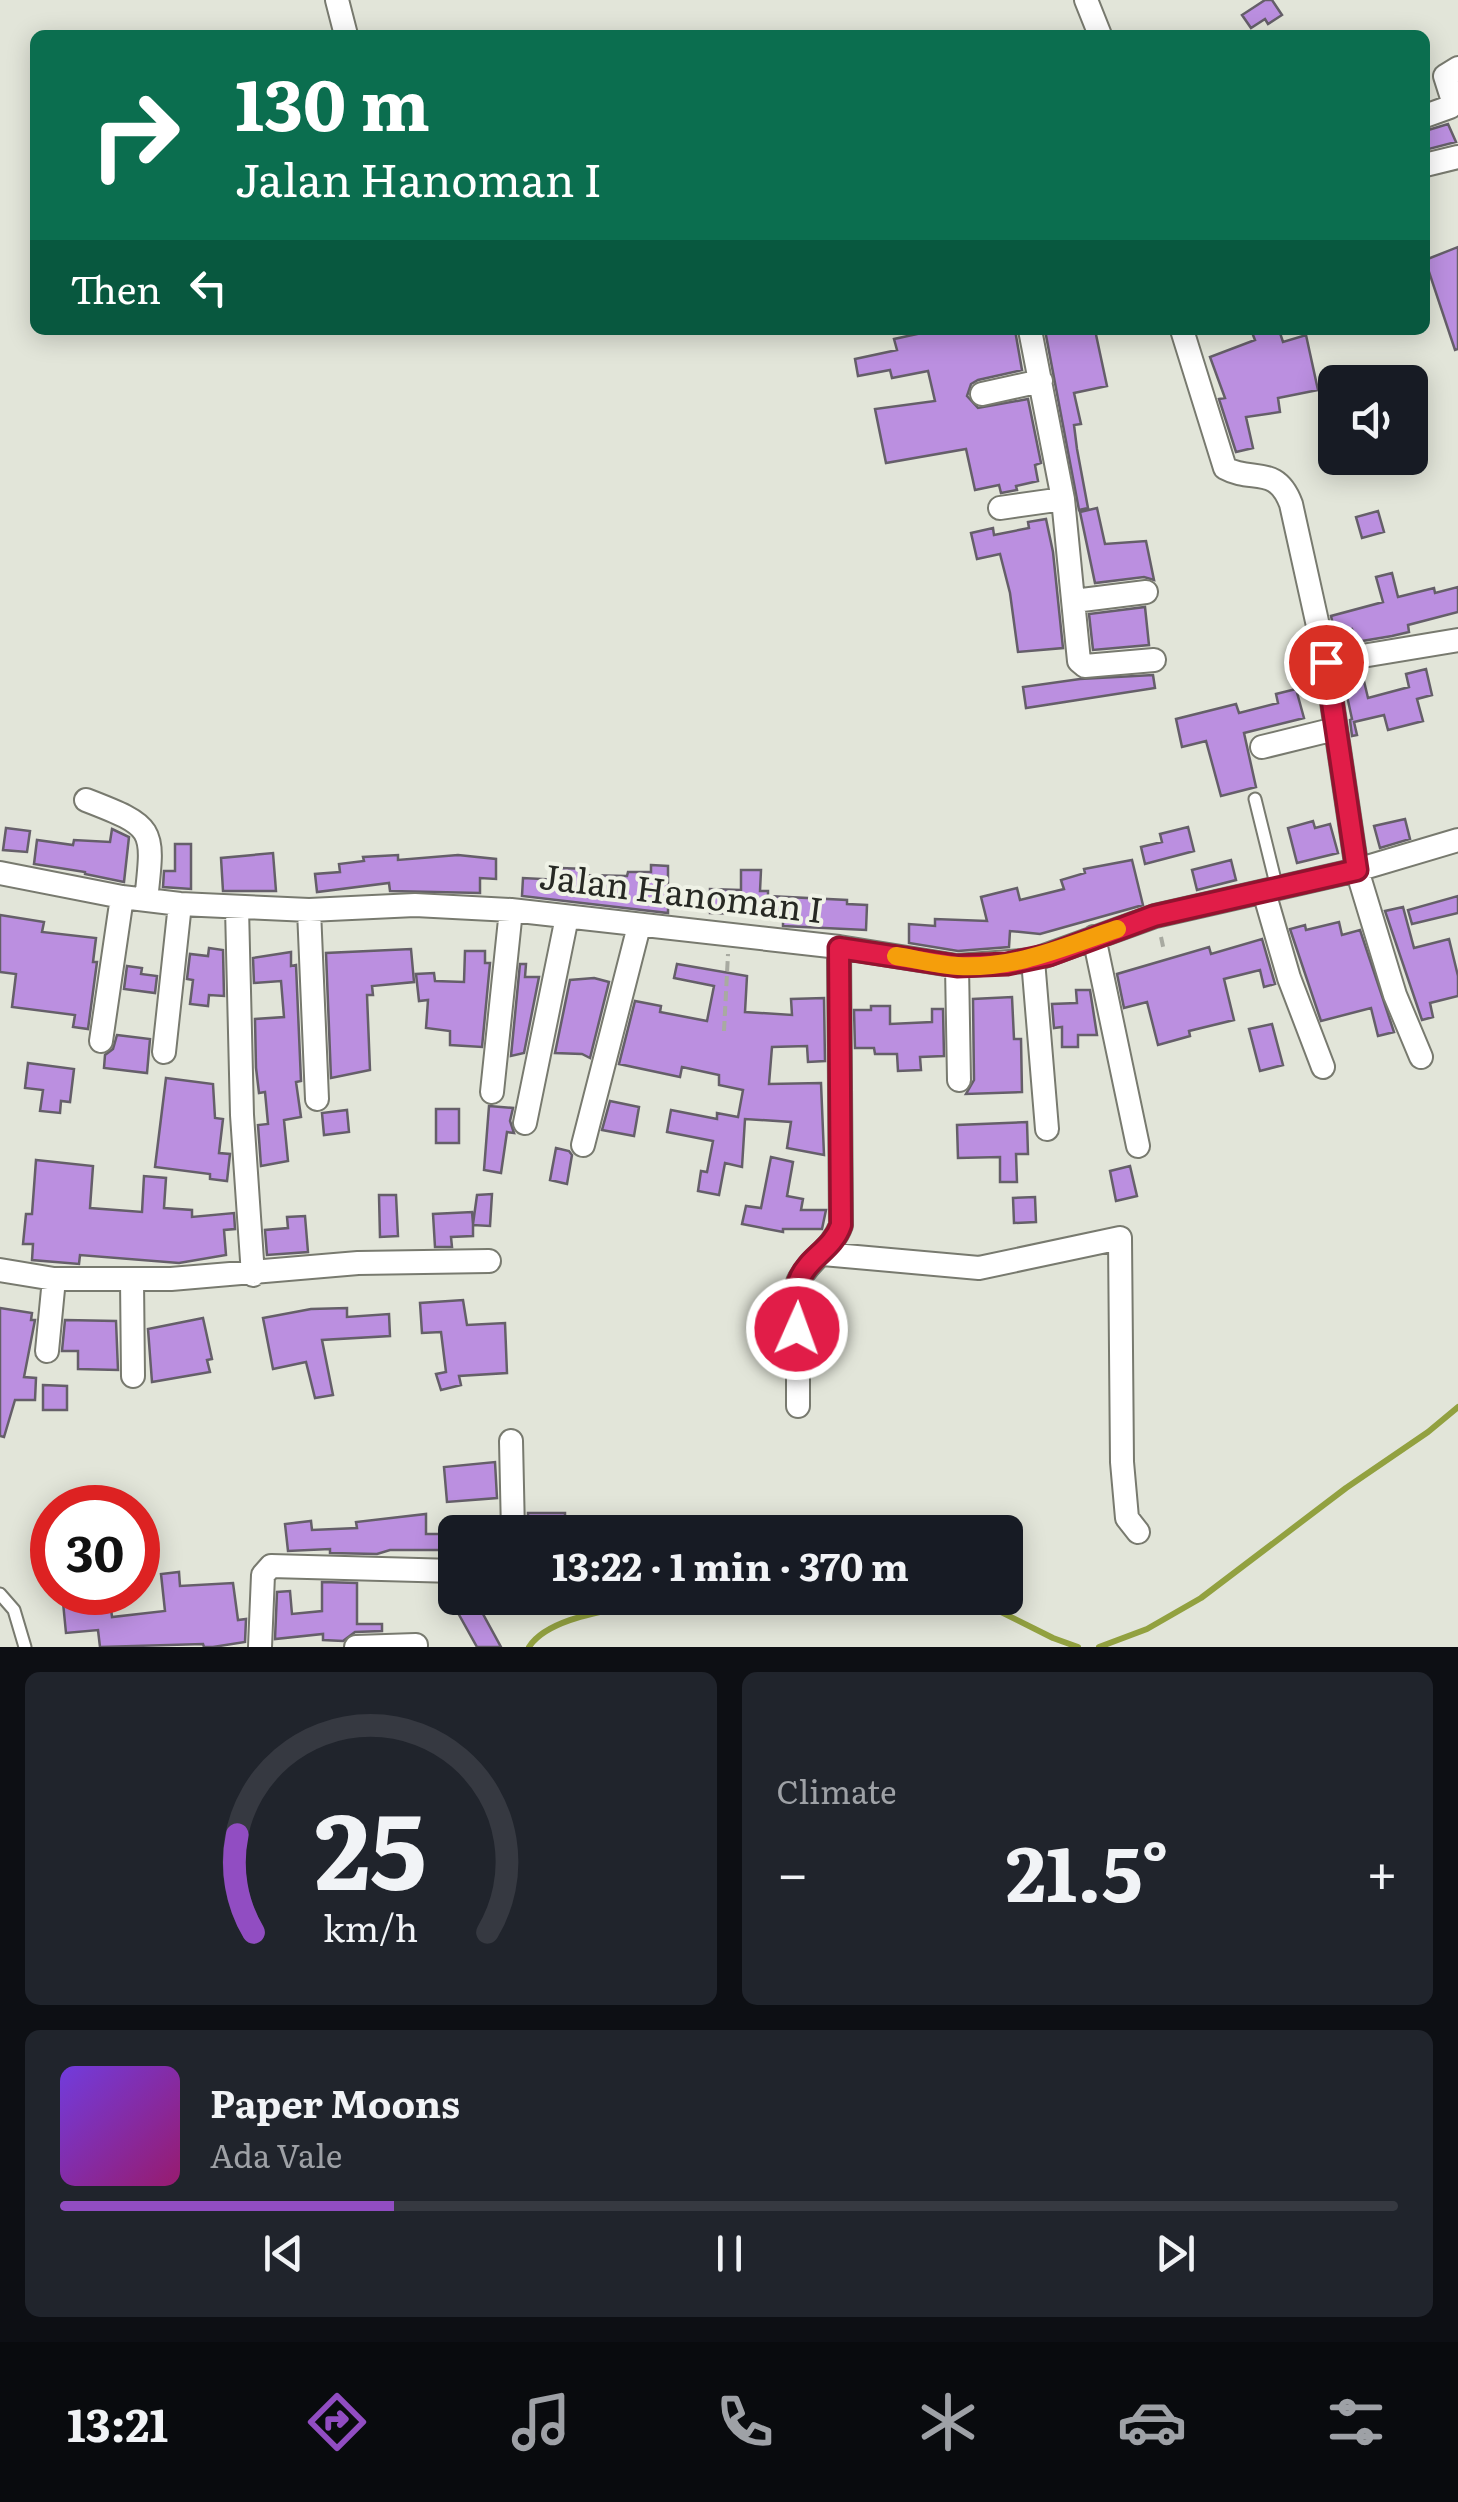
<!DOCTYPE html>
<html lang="en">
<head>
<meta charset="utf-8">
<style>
	:root { --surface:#171b24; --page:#20242c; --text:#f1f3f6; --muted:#9ea1a6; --line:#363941; --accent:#914dc2 }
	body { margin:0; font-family:Literata,serif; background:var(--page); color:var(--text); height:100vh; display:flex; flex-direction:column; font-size:38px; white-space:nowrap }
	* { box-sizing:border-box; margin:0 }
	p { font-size:32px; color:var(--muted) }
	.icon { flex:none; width:55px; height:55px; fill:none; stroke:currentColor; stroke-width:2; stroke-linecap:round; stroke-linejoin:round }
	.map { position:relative; height:1647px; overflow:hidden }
	.panel { display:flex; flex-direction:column; gap:25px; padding:25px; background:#0d0f14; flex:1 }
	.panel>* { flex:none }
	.banner { position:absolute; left:30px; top:30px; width:1400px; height:305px; border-radius:15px; box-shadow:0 5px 25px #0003; background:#0b6e4f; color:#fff; overflow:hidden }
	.fabs { position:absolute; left:1318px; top:365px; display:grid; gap:20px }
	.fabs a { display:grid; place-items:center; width:110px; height:110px; border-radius:15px; background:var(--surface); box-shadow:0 5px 25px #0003; font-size:50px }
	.speed { position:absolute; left:30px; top:1485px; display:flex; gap:20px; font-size:50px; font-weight:700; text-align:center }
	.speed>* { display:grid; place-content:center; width:130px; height:130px; border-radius:50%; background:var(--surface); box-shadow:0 5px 25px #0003; line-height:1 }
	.speed .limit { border:15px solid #d22; background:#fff; color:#111 }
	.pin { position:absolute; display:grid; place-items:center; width:85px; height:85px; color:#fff; margin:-42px; border:5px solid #fff; border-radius:50%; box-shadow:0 2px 10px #0007 }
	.me { position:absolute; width:110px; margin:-55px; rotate:2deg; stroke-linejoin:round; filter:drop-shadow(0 0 8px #0008) }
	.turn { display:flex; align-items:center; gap:35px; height:210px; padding:0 40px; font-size:45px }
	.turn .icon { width:130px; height:130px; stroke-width:2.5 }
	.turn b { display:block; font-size:70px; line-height:85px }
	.then { display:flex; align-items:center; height:95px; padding:0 40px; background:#0003; gap:20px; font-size:38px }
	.big { font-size:75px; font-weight:700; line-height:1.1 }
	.panel .widget { flex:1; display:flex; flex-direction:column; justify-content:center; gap:15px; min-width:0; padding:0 35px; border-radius:15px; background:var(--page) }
	.panel .dial { align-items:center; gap:0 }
	.dial svg { height:260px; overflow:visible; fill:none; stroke:var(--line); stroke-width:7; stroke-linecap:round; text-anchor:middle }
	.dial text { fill:var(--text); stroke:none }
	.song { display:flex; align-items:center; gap:30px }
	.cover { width:120px; height:120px; border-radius:15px; background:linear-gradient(135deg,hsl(260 70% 55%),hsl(320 70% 35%)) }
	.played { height:10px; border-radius:5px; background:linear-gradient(90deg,var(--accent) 25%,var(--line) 25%) }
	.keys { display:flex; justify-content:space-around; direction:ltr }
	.heat { display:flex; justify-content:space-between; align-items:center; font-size:55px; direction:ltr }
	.panel .tiles { flex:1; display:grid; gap:25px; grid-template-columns:1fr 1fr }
	.widget:last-child { grid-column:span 2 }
	.trip { position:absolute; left:438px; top:1515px; width:585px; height:100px; border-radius:15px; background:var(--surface); box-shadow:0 5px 25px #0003; font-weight:700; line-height:100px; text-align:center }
	.menu { display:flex; height:160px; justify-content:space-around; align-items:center; background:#090b0e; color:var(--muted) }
	.menu .icon { width:70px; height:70px }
	.menu .selected { color:var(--accent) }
	.menu b { font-size:45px; color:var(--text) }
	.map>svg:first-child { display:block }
</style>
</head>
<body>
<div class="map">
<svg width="1458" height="1647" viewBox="0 0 1458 1647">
	<rect width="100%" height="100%" fill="#e2e5d9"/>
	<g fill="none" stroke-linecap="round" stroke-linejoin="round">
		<!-- stream -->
		<path stroke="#92a140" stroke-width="6" d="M 780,1532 L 812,1532
			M 973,1598 L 1053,1638 L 1078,1647
			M 529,1647 C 550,1614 625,1609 662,1598
			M 1099,1647 L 1147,1629 L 1201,1598 L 1346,1488 L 1428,1432 L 1458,1407"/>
	</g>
	<!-- building -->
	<path fill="#bb8fe0" stroke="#655f69" stroke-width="2.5" d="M 1265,0 L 1272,0 L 1282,15 L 1268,24 L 1265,19 L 1251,28 L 1242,15 Z
		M 1448,124 L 1456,142 L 1425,150 L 1425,131 Z
		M 1458,247 L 1458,349 L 1455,350 L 1425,260 Z
		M 916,330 L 1015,330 L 1022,370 L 978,380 L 971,384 L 967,396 L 978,408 L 1028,399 L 1041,463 L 1035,465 L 1038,481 L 1016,486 L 1017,490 L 1001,493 L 999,485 L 975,490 L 966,449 L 886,463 L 875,409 L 935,401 L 928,371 L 892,378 L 890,370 L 858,376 L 855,359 L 897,350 L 894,339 L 917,334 Z
		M 1045,330 L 1095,330 L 1107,386 L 1074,393 L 1081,424 L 1074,425 L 1077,449 L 1088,508 L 1079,510 Z
		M 1251,330 L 1279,330 L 1283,342 L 1306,335 L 1318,390 L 1278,398 L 1280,412 L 1246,417 L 1253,448 L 1236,452 L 1219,399 L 1225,398 L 1210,357 L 1255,340 Z
		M 1097,508 L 1105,544 L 1146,541 L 1154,580 L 1144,577 L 1095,583 L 1080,512 Z
		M 1378,511 L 1384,532 L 1362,538 L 1356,517 Z
		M 1046,519 L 1053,552 L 1063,648 L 1018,652 L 1010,593 L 1000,554 L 977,559 L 971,533 L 993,528 L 994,535 L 1029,528 L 1028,522 Z
		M 1392,573 L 1398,597 L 1434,588 L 1435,593 L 1458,587 L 1458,612 L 1408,625 L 1409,632 L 1392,636 L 1356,642 L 1352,629 L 1335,633 L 1331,616 L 1383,602 L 1376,577 Z
		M 1145,607 L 1149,645 L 1093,650 L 1089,614 Z
		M 1426,669 L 1432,695 L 1417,699 L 1423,721 L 1388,730 L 1384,715 L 1354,722 L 1357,735 L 1352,736 L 1350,720 L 1352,719 L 1344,682 L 1363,677 L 1368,698 L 1409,687 L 1406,674 Z
		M 1153,675 L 1155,688 L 1026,708 L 1023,687 L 1080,679 Z
		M 1296,689 L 1304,718 L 1244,733 L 1256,787 L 1221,796 L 1206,741 L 1182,747 L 1176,719 L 1236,704 L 1239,713 L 1278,703 L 1276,694 Z
		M 1405,819 L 1410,839 L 1380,848 L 1374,826 Z
		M 1313,821 L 1315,828 L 1330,824 L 1338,853 L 1297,863 L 1288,828 Z
		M 1188,827 L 1194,851 L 1145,864 L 1141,847 L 1162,842 L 1160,834 Z
		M 6,828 L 30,831 L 27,852 L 3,850 Z
		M 112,829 L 129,837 L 124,882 L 85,874 L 85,872 L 34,864 L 37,840 L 73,845 L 74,840 L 110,842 Z
		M 175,844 L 191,844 L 191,889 L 163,887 L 164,871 L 175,871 Z
		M 273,853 L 276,891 L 223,891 L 221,858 Z
		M 398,855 L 398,860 L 458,855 L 496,859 L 496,879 L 480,878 L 480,893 L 390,891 L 389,883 L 317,892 L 315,874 L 340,872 L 339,864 L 364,861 L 363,857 Z
		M 1132,860 L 1143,905 L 1040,934 L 1010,931 L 1009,947 L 958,951 L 909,943 L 909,924 L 935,926 L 935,919 L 987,921 L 981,897 L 1017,888 L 1020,900 L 1064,889 L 1061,880 L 1085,873 L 1084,869 Z
		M 1231,860 L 1236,880 L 1197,890 L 1192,870 Z
		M 651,865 L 668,866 L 668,913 L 522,896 L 523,878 L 561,880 L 561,868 L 586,869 L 585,875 L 627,876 L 628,872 L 651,872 Z
		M 741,870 L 761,870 L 760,891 L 768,891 L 768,896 L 847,900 L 847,904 L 867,905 L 866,930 L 783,926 L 783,915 L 710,913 L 710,889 L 741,890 Z
		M 1458,896 L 1458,913 L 1412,924 L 1408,910 Z
		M 1403,907 L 1414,948 L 1449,939 L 1458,976 L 1458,996 L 1430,1003 L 1433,1017 L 1422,1020 L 1385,911 Z
		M 0,915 L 44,922 L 42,932 L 96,938 L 93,962 L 97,962 L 88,1029 L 73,1027 L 75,1015 L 12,1007 L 16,974 L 0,972 Z
		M 1339,922 L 1342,935 L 1360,930 L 1394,1032 L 1378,1036 L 1371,1008 L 1321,1021 L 1290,929 L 1305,925 L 1306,930 Z
		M 1262,939 L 1275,984 L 1264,987 L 1260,970 L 1224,979 L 1234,1020 L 1189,1031 L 1190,1036 L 1158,1045 L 1147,1002 L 1124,1008 L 1117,974 L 1209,947 L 1211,954 Z
		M 209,948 L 223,950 L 224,996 L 209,995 L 208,1006 L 190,1004 L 193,980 L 187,979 L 190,954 L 208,956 Z
		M 411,949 L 414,982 L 372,986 L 373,995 L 367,995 L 370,1070 L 331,1078 L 326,953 Z
		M 465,951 L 485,951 L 485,963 L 490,963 L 482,1047 L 450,1045 L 450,1031 L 426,1028 L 428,1000 L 419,1001 L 416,974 L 434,973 L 435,981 L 464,982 Z
		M 291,952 L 291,966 L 296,965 L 301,1081 L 296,1082 L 301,1117 L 284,1120 L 288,1161 L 261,1166 L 258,1125 L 268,1124 L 265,1092 L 259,1093 L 256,1068 L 255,1019 L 284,1017 L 281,981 L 254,983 L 253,958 Z
		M 520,964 L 526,964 L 525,977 L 539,977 L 524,1053 L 511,1056 Z
		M 677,964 L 747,976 L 745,1012 L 792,1015 L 791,999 L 824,998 L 825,1061 L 808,1062 L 807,1046 L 772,1047 L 769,1084 L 821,1083 L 824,1155 L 787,1148 L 791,1122 L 745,1119 L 742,1167 L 725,1163 L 719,1195 L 698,1191 L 701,1171 L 707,1172 L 713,1141 L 667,1132 L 671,1110 L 717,1119 L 717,1113 L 738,1117 L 743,1090 L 719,1085 L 719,1075 L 682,1067 L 680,1077 L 619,1064 L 635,1001 L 661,1006 L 660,1012 L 707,1021 L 714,986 L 674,978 Z
		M 127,966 L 142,968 L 141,974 L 157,976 L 155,993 L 124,989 Z
		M 594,978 L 609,982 L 590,1058 L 582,1054 L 555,1053 L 570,980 Z
		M 1076,990 L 1090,990 L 1097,1035 L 1078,1035 L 1078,1047 L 1062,1047 L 1062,1027 L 1054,1028 L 1052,1004 L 1077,1003 Z
		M 1012,997 L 1014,1039 L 1021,1039 L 1022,1092 L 966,1094 L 974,1080 L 973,999 Z
		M 871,1006 L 890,1006 L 890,1024 L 932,1022 L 932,1009 L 943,1009 L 944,1056 L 920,1057 L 921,1070 L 898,1071 L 897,1054 L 875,1054 L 874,1048 L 855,1048 L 854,1010 L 871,1010 Z
		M 1272,1024 L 1283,1065 L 1260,1071 L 1249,1029 Z
		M 117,1035 L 150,1039 L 147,1073 L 104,1068 L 105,1055 L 113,1049 Z
		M 28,1063 L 74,1069 L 70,1102 L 61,1101 L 60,1113 L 40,1111 L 43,1090 L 25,1088 Z
		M 166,1078 L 213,1084 L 215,1118 L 223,1119 L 219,1153 L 230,1154 L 227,1181 L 210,1179 L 210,1174 L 155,1167 Z
		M 610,1101 L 639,1107 L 634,1136 L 602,1130 Z
		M 489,1106 L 513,1108 L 510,1121 L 514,1133 L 507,1132 L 501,1173 L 484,1170 Z
		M 436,1109 L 459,1109 L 459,1143 L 436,1143 Z
		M 347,1110 L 349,1132 L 324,1135 L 322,1113 Z
		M 1027,1122 L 1028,1154 L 1016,1154 L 1017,1182 L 1000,1182 L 1000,1157 L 958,1158 L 957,1125 Z
		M 556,1148 L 569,1151 L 572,1155 L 567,1184 L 550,1180 Z
		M 771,1157 L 793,1162 L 787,1196 L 803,1199 L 801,1210 L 826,1210 L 822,1229 L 783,1229 L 783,1232 L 742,1224 L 746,1206 L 761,1208 Z
		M 36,1160 L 93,1166 L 90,1208 L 142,1212 L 144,1176 L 166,1178 L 164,1208 L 192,1210 L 192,1217 L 234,1213 L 235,1229 L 224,1230 L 226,1255 L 179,1263 L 80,1255 L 79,1264 L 32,1260 L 33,1244 L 23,1244 L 26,1214 L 32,1214 Z
		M 1130,1166 L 1137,1196 L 1116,1201 L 1110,1171 Z
		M 492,1194 L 490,1226 L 473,1225 L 473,1236 L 451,1237 L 452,1247 L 435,1247 L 433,1214 L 472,1212 L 473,1224 L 477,1195 Z
		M 379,1195 L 396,1195 L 398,1236 L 380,1237 Z
		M 1035,1197 L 1036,1222 L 1014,1223 L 1013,1198 Z
		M 305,1216 L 308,1252 L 267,1255 L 265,1230 L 288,1228 L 287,1217 Z
		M 463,1300 L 467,1325 L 505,1323 L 507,1373 L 459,1376 L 461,1385 L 441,1390 L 436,1374 L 446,1372 L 441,1332 L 422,1333 L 420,1303 Z
		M 0,1308 L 32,1313 L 31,1320 L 35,1320 L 24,1377 L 36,1378 L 35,1400 L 15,1400 L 4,1437 L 0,1436 Z
		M 347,1308 L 347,1317 L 389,1314 L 390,1336 L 322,1340 L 333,1395 L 315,1398 L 306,1362 L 273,1369 L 263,1318 L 311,1309 Z
		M 203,1318 L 212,1359 L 207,1360 L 210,1372 L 152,1382 L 148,1329 Z
		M 65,1320 L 116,1321 L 118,1370 L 78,1369 L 78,1351 L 62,1351 Z
		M 43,1385 L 67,1386 L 67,1410 L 43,1410 Z
		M 495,1462 L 497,1498 L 447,1502 L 444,1467 Z
		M 528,1513 L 565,1513 L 565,1532 L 528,1532 Z
		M 426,1514 L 426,1534 L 445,1534 L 444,1550 L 390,1550 L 377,1554 L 330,1553 L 330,1549 L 288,1551 L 285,1524 L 311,1521 L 312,1530 L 357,1528 L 356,1522 Z
		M 179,1572 L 180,1586 L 233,1583 L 238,1620 L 246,1619 L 245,1642 L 213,1647 L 204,1647 L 203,1644 L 100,1647 L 98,1630 L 66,1633 L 62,1592 L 87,1592 L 88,1601 L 110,1599 L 112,1617 L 165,1611 L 161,1574 Z
		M 322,1582 L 357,1583 L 357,1624 L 382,1624 L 382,1631 L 355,1632 L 343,1641 L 323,1640 L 323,1634 L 275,1639 L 277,1592 L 290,1591 L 292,1614 L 322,1611 Z
		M 443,1586 L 455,1586 L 455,1598 L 465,1598 L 472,1608 L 478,1605 L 501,1647 L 477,1647 Z"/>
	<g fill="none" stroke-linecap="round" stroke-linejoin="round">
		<defs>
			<path id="lane" d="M 1255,799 L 1277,888
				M 0,1594 L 14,1610 L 25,1647"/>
			<path id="street" d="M 337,0 L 346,35
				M 1086,0 L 1100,35
				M 1425,116 L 1450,107 L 1452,98 L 1445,76 L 1458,68
				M 1425,165 L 1458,157
				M 1030,330 L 1063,499 L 1079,661 L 1085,666 L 1154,660
				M 1182,330 L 1225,468 C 1252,483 1276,464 1291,504 L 1326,662 L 1357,870 L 1395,995 L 1421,1057
				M 982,394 L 1041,381
				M 1000,508 L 1063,499
				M 1074,601 L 1146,592
				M 1326,662 L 1458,640
				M 1262,747 L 1335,729
				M 86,800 C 156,827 154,828 146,900
				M 0,873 L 122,897 L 180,904 L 309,910 L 415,905 L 511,910 L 839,947 L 957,966 L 1033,960 L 1155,916 L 1357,870 L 1458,840
				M 1264,892 L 1289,978 L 1323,1067
				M 237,908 L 242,1115 L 253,1275
				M 309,910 L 317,1099
				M 1094,937 L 1138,1146
				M 1033,960 L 1047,1129
				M 957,966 L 959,1080
				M 101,1041 L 122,897
				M 164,1052 L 180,904
				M 492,1092 L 511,910
				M 525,1123 L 567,917
				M 583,1145 L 639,926
				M 823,1254 L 979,1268 L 1120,1238 L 1122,1462 L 1127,1518 L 1138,1532
				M 0,1270 L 54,1279 L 171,1279 L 358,1263 L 489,1261
				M 132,1280 L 133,1376
				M 47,1351 L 54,1279
				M 798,1406 L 798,1282 C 809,1259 832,1250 841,1225 L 839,947
				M 511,1441 L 513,1532
				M 260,1647 L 263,1575 L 271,1566 L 455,1571
				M 356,1647 L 416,1645"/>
		</defs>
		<!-- lane casing -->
		<use href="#lane" stroke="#787a6f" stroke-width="15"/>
		<!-- street casing -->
		<use href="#street" stroke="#787a6f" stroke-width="26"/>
		<!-- path -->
		<path stroke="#a8aaa1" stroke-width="4" stroke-dasharray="10 5" stroke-linecap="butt" d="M 1161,937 L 1164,951
			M 724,1031 L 728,954"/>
		<!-- lane -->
		<use href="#lane" stroke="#fff" stroke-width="11"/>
		<!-- street -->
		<use href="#street" stroke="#fff" stroke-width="22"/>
	</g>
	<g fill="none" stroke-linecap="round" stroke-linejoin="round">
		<defs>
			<path id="route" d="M 797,1329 C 797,1313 793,1293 800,1278 C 809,1257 833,1249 841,1225 L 839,948 L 957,966 L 1007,964 L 1049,955 L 1154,916 L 1357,870 L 1326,662"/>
		</defs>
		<!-- route casing -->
		<use href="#route" stroke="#92132f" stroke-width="25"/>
		<!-- route -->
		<use href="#route" stroke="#e11d48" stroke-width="18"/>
		<!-- slow -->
		<path stroke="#f59e0b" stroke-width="18" d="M 896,956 C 916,959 937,965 958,966 C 1016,969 1063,947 1117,929"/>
	</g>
	<g text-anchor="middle" stroke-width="8" stroke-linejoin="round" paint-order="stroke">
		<!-- street labels -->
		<g font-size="35" fill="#272924" stroke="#eff2e6">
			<text transform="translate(681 894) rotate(7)" y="12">Jalan Hanoman I</text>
		</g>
	</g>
</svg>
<div class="fabs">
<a><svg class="icon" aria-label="sound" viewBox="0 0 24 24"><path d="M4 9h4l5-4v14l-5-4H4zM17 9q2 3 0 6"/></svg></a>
</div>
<div class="speed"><div class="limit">30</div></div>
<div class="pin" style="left:1326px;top:662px;background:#d93025"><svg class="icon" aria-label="arrive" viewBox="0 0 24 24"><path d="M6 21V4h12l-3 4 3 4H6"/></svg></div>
<svg class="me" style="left:797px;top:1329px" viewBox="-20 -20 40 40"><circle r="17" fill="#e11d48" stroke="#fff" stroke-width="3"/><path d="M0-11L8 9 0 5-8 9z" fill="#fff"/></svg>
<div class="trip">13:22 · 1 min · 370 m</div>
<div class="banner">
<div class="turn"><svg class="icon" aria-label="right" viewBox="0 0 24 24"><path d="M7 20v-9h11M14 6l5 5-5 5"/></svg><div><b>130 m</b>Jalan Hanoman I</div></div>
<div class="then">Then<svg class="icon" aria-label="left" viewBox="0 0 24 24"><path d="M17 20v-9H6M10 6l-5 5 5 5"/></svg></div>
</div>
</div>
<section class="panel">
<div class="tiles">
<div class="widget dial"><svg viewBox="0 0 100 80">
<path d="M14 69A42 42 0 1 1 86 69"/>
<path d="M14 69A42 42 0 0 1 9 39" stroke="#914dc2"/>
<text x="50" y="56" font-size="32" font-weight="700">25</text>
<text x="50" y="72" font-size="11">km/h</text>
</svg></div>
<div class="widget"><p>Climate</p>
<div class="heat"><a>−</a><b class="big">21.5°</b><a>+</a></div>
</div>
<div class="widget">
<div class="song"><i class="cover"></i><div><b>Paper Moons</b><p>Ada Vale</p></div></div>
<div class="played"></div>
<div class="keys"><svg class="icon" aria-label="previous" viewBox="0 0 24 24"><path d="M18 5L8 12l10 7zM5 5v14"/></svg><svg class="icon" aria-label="pause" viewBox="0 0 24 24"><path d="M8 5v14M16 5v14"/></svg><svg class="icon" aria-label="next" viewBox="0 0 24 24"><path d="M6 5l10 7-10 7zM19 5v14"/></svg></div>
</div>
</div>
</section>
<nav class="menu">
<b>13:21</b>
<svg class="icon selected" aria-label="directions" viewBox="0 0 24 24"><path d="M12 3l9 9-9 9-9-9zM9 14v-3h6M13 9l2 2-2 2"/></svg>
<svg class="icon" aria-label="music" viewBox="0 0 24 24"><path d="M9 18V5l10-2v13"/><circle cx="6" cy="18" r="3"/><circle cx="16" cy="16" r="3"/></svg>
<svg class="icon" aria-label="phone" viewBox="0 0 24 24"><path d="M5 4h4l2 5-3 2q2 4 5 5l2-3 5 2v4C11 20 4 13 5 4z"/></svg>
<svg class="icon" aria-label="climate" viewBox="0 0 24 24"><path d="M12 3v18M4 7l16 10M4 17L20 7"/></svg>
<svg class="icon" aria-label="car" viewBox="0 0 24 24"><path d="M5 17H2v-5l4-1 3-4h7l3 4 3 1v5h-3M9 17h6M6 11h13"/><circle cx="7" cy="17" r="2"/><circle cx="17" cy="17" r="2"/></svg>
<svg class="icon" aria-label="filters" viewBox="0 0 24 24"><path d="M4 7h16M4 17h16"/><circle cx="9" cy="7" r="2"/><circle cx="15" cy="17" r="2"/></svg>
</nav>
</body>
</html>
